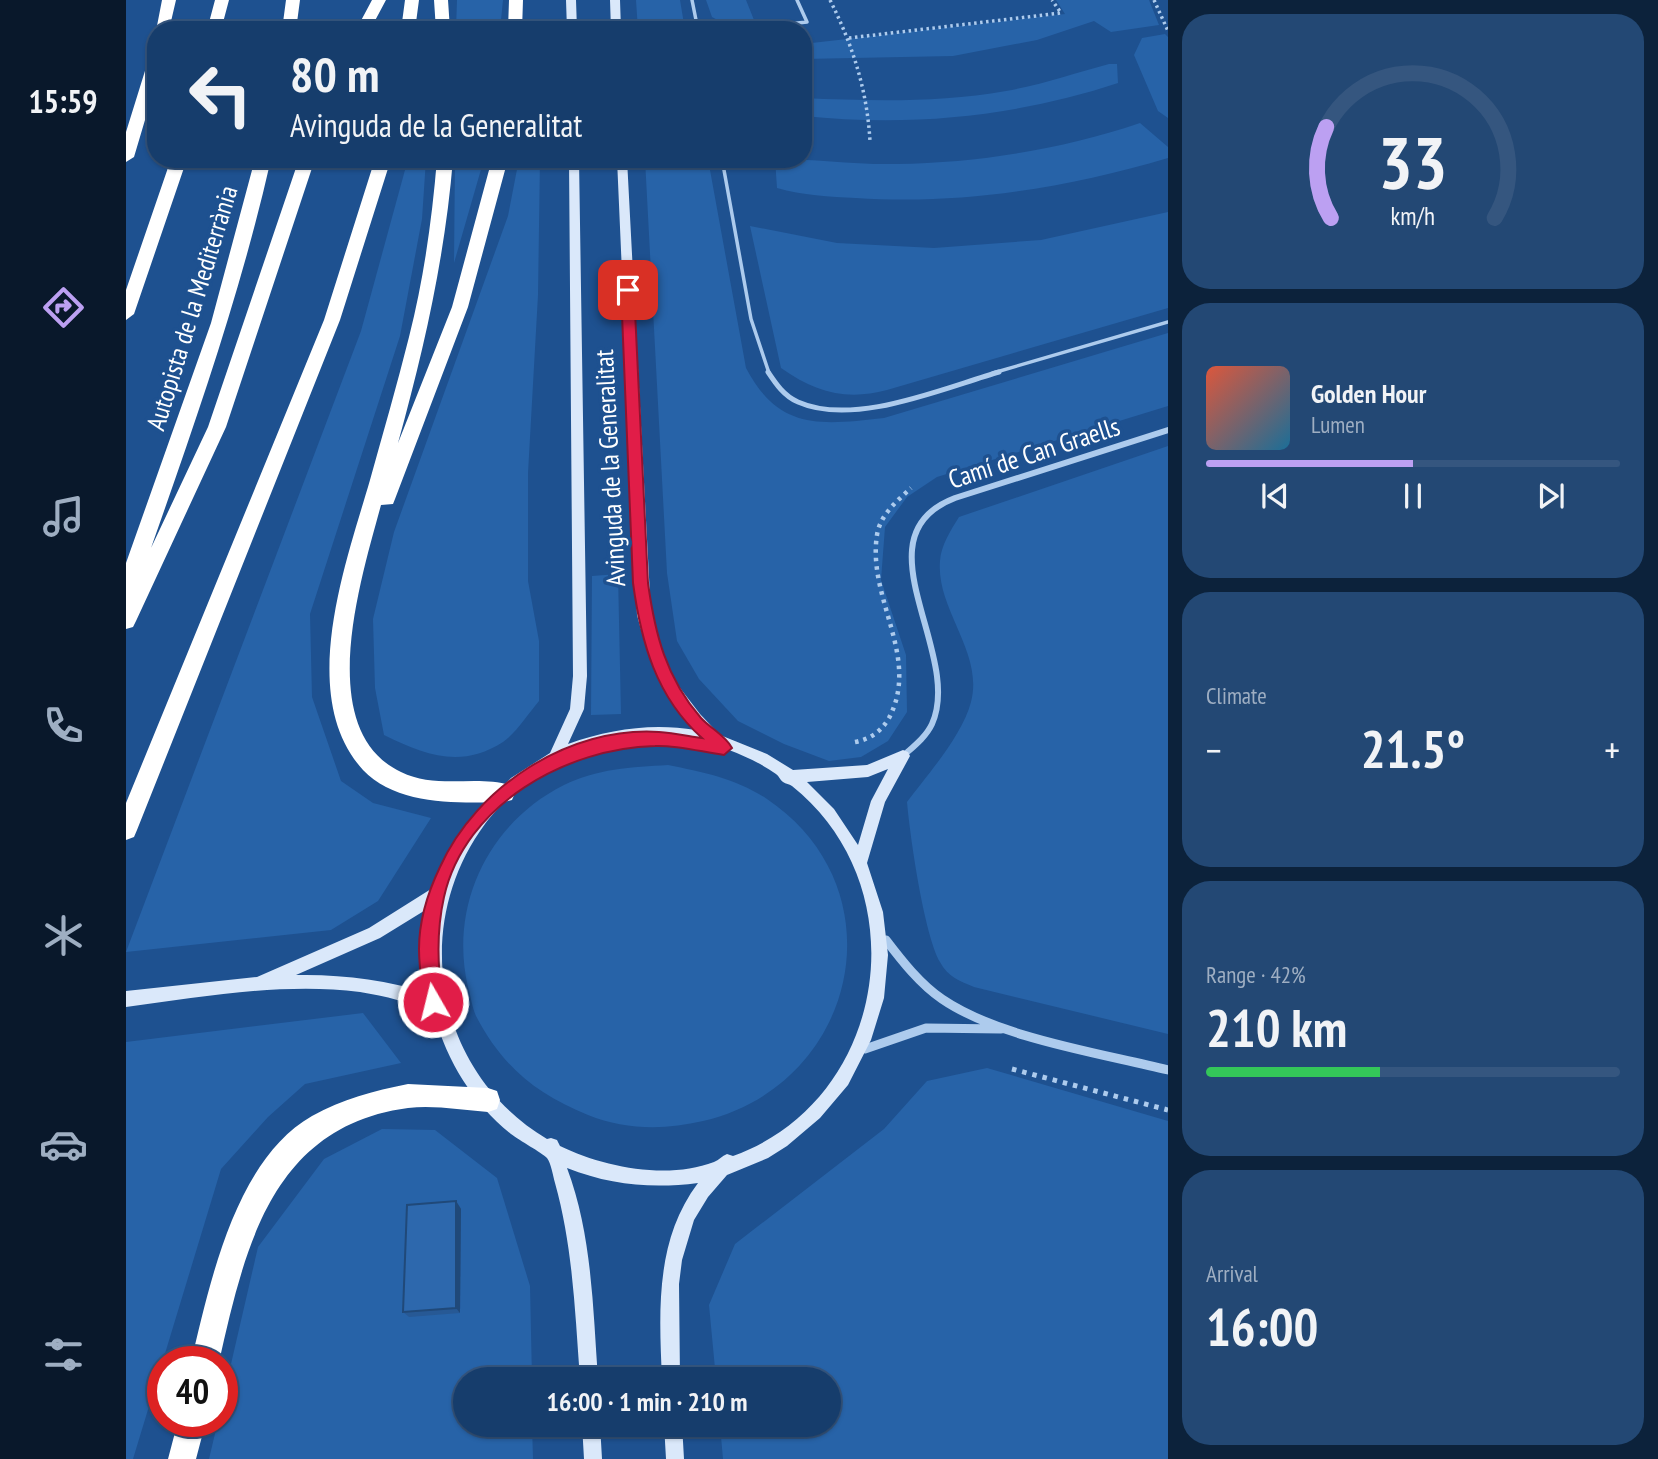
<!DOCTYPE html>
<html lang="en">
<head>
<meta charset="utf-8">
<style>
	:root { --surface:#163d6c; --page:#234874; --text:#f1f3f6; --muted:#9eaec2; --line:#35567f; --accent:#bca0f2 }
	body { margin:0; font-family:"PT Sans Narrow",sans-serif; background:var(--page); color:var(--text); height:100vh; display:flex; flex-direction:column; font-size:26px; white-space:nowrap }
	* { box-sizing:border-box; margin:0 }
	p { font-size:23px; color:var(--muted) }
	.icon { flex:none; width:38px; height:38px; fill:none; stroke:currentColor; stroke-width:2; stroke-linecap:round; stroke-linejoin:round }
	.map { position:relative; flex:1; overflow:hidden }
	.sheet { display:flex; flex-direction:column; gap:14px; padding:14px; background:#0c223b; width:490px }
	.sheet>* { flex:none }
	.hud { position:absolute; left:21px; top:21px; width:665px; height:147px; border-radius:28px; box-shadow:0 2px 5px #0004,0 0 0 2px var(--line); background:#163d6c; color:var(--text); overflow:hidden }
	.speed { position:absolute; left:21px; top:1346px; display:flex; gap:14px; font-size:35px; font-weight:700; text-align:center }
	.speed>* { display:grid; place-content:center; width:91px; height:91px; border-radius:50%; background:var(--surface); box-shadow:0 2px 5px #0004,0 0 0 2px var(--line); line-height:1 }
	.speed .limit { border:10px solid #d22; background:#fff; color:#111 }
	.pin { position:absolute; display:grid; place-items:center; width:60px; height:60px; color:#fff; margin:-30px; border-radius:14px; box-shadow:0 4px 10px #0006 }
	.me { position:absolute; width:77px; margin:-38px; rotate:352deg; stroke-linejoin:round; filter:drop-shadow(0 0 5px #0008) }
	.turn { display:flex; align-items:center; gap:24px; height:147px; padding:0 28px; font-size:32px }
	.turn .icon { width:91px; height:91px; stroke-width:2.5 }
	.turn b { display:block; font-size:49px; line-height:60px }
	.big { font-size:52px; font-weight:600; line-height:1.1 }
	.sheet .tile { flex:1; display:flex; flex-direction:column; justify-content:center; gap:10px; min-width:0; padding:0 24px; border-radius:28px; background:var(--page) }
	.sheet .dial { align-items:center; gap:0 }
	.dial svg { height:182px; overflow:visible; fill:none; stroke:var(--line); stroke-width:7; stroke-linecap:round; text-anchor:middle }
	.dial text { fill:var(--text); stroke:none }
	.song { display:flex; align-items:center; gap:21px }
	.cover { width:84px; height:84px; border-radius:10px; background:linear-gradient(135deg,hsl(10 70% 55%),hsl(200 70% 35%)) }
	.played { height:7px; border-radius:4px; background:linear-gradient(90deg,var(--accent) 50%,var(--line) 50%) }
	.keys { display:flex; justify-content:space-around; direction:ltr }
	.heat { display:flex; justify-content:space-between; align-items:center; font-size:38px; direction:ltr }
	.charge { height:10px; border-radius:5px; background:linear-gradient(90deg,#34c759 42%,var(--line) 0) }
	.trip { position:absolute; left:327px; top:1367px; width:388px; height:70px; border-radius:35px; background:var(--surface); box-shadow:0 2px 5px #0004,0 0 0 2px var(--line); font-weight:600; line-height:70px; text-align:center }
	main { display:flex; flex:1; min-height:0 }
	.tab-bar { display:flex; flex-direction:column; width:126px; justify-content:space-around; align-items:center; background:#09182b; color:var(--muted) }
	.tab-bar .icon { width:49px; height:49px }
	.tab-bar .current { color:var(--accent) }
	.tab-bar b { font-size:32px; color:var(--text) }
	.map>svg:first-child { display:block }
</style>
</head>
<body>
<main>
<nav class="tab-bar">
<b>15:59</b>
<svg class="icon current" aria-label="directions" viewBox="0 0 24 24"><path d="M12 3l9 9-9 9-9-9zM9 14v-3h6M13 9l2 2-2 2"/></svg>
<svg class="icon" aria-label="music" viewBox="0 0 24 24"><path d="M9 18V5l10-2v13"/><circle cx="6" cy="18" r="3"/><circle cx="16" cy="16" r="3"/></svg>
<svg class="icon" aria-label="phone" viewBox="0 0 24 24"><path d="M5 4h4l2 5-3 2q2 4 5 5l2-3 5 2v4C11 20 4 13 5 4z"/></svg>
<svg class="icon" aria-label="climate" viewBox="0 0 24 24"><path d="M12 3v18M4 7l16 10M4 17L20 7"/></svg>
<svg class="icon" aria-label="car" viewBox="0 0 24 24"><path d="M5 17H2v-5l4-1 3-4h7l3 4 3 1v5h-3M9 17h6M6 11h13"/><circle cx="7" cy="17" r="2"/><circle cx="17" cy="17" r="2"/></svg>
<svg class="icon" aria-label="filters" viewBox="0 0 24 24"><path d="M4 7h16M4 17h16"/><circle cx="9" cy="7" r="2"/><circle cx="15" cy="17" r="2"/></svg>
</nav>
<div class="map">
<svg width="1042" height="1459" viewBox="0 0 1042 1459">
	<rect width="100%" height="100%" fill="#1e5190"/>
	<!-- green -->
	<path fill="#2763a8" d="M 331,0 L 377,0 L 374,30 L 330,30 Z
		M 510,0 L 554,0 L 559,30 L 512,30 Z
		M 580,0 L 620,0 L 628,20 L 599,24 L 586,17 Z
		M 930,0 L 1023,0 L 1033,25 L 985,32 L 968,21 L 911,40 L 827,56 L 677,59 L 677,44 L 939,14 Z
		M 1039,34 L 1042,37 L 1042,118 L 1032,111 L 1008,55 L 1016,38 Z
		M 983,64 L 991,64 L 992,83 C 889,117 785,127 677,116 L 677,98 C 745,101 812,103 880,91 C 915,85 949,73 983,64 Z
		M 1014,123 L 1042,147 L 1042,158 C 940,188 837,205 730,198 C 704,197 676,195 651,188 L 649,159 C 689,159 730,165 771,164 C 853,163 937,149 1014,123 Z
		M 282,159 L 300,159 L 296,219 L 274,336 L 184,614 L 186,697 L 215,781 L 247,803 L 305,818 L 252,901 L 205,930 L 0,952 L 235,331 Z
		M 329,159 L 358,159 L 328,263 Z
		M 393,159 L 414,159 L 412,295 L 402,473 L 402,581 L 413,641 L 413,701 C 402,714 390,733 377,742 C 335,769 299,755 258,735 L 249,688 L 247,619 L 268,532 L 382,216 Z
		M 519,159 L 582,159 L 620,368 C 653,431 695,425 758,418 L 1042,333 L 1042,406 L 811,477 L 781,497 L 759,527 L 755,580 L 780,655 L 781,712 L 762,741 L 735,757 L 703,761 L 658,744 L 612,721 L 573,679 L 551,641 L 541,573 Z
		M 1042,212 L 1042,308 L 761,390 C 720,401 689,392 655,368 L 624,226 L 711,243 L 808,248 L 915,240 Z
		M 1042,446 L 1042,1034 L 848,987 C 834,981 822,977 814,962 C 798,934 784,836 781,802 C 802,774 836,736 845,702 C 858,652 810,610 814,561 C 815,545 825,530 833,517 Z
		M 492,574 L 495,714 L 465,715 L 466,576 Z
		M 542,765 C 577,772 611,779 641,799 C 776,890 731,1085 577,1121 C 539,1130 499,1130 462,1115 C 410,1094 376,1066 350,1016 C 346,1007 345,997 342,987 C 323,906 362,823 438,785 C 470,769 506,767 542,765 Z
		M 237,1013 L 275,1063 L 179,1084 L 142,1117 L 95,1169 L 7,1459 L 0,1459 L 0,1042 Z
		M 861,1068 L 1042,1121 L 1042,1459 L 597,1459 L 594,1425 L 704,1424 L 704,1379 L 590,1379 L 583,1305 L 609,1244 L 758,1129 L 801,1081 Z
		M 256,1129 L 309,1130 L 371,1178 L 404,1286 L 406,1379 L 340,1379 L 340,1424 L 406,1425 L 407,1459 L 83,1459 L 92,1421 L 96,1421 L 96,1403 L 132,1247 L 198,1159 Z"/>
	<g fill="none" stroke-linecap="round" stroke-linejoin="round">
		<!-- path-far2 -->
		<path stroke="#adcbed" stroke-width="3.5" stroke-dasharray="2.5 3.5" stroke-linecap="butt" d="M 704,0 C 727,46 741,90 744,141
			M 1028,0 L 1042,31
			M 723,38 L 935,13 L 926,0"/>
		<!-- path-far1 -->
		<path stroke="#adcbed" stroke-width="4.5" stroke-dasharray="3.5 5" stroke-linecap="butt" d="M 729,742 C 744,739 755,732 763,718 C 795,657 741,599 751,535 C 754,515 771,501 785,488"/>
		<!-- path -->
		<path stroke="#adcbed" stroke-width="5" stroke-dasharray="4.5 6" stroke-linecap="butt" d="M 886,1069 L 1042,1110"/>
		<!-- lane-far1 -->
		<path stroke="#adcbed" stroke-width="3.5" d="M 566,0 L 572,30
			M 607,30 L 681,22 L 671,0
			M 596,159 L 625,319 L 643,373
			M 867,373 L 1042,322"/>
		<!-- lane -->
		<path stroke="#adcbed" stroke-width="5" d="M 642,372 C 650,384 658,396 672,402 C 728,427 817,388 873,372"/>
		<!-- street-far1 -->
		<path stroke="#adcbed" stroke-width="6" d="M 777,756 C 787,747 800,737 806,724 C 838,653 729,536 829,498 L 1042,430"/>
		<!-- street -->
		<path stroke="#adcbed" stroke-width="9" d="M 760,940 C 776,961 794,984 816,999 C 873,1038 974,1053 1042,1070
			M 739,1049 L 800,1028 L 875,1029"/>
		<!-- secondary -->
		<path fill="#dae8fa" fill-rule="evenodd" d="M 440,0 L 450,0 L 451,30 L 441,30 Z
			M 484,0 L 494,0 L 495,30 L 485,30 Z
			M 443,159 L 453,159 L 461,676 L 458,709 L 442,744 C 485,729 525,723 570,730 C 540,697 522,658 511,615 L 491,159 L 501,159 L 525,615 L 536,654 L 551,684 L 574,714 L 594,735 L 641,754 L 667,770 L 741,765 L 777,750 L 782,752 L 784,756 L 759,802 L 741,863 L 757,912 L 762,955 L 758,998 L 745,1040 L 722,1085 L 694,1118 L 661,1146 L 642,1158 L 601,1175 L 582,1197 L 568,1220 L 556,1260 L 553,1284 L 554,1379 L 536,1379 C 533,1311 529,1240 572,1183 C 526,1189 484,1185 441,1168 C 466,1234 467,1309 472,1379 L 454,1379 C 449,1313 447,1247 429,1183 C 427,1176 425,1163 421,1158 C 415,1152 394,1141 385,1134 C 346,1103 319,1058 307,1010 C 283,1003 260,996 234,992 C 157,982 77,997 0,1007 L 0,991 L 131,977 L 243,928 L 305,889 L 311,888 L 329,845 L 354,809 L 385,778 L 424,753 L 444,709 L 447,676 ZM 531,738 L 574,742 L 586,745 L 597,753 L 603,750 C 619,756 636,764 650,774 C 653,776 654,780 657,782 C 660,784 663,784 666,786 C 794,888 762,1100 607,1156 L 601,1154 C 596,1156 593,1160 588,1162 C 541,1180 477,1167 434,1146 L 431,1140 L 425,1138 L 421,1139 C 310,1073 283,927 359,824 C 370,809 404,773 422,768 C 425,767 429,767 432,766 C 442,745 509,739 531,738 ZM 762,769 L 745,801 L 732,845 L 708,809 L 681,782 L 742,777 ZM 306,906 L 300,955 L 304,993 C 259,980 216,974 170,975 L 254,938 Z
			M 456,1424 L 474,1424 L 476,1459 L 458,1459 Z
			M 538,1424 L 556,1424 L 558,1459 L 540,1459 Z"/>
		<!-- highway -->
		<path fill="#fff" fill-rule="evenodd" d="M 36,0 L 50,0 L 43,30 L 30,31 Z
			M 89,0 L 103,0 L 95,30 L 81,30 Z
			M 160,0 L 174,0 L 170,30 L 156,30 Z
			M 246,0 L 260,0 L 244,30 L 230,30 Z
			M 279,0 L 293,0 L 289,30 L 275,30 Z
			M 308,0 L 322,0 L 324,30 L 310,30 Z
			M 383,0 L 397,0 L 396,30 L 382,30 Z
			M 30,54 L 30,83 L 8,157 L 0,162 L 0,132 L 23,58 Z
			M 45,159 L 61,159 L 8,314 L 0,320 L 0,290 Z
			M 129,159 L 145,159 C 115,292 70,420 25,548 L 82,427 L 173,159 L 189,159 L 100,427 L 10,621 L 7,627 L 0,629 L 0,563 L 85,323 Z
			M 249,159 L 265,159 L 214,320 L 11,830 L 8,837 L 0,840 L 0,803 L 198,320 Z
			M 311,159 L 327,159 C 319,257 298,349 272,443 L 326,307 L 366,159 L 382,159 L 342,307 L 269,499 L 267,504 L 255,505 C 236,576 186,730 275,772 C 311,790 353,774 386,786 L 389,793 L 386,800 L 378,802 C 333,803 271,806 237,770 C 170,696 220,563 244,480 C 257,433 271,385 283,337 C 298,278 306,219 311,159 Z
			M 282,1084 L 362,1088 L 371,1091 L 374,1100 L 371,1109 L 362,1112 C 336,1110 308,1105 282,1108 C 146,1126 119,1247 93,1362 L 65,1362 C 84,1283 109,1160 186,1116 C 217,1099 247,1091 282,1084 Z
			M 52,1421 L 80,1421 L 70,1459 L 42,1459 Z"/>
	</g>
	<!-- wall -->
	<path fill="#275995" d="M 330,1201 L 335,1209 L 334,1313 L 283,1317 L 277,1312 Z"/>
	<!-- shaded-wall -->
	<path fill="#204979" d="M 330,1201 L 335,1209 L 334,1313 L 330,1308 Z"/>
	<!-- building -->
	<path fill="#2d68ad" stroke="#204979" stroke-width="2" d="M 330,1201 L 330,1308 L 277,1312 L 281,1205 Z"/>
	<!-- route -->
	<path fill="#e11d48" stroke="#92132f" stroke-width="2" d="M 502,286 L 508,290 L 522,583 C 529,634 540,678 575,718 C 584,728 600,736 606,748 L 598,755 C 576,752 551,745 529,746 C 441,748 339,804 318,897 C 310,933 312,966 316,1002 L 313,1009 L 307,1011 L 300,1009 L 298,1002 C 296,985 293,967 293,949 C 293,921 302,892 314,867 C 350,787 443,726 533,732 C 547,733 562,736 576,738 C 530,697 515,642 507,583 L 495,290 Z"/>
	<g text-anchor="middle" stroke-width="7" stroke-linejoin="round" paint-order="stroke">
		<!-- street labels -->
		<g font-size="26" fill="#fff" stroke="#1e5190">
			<text transform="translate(66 308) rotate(-73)" y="9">Autopista de la Mediterrània</text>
			<text transform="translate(908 453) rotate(-18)" y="9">Camí de Can Graells</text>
			<text transform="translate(484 468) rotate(-93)" y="9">Avinguda de la Generalitat</text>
		</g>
	</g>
</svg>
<div class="speed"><div class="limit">40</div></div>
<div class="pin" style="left:502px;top:290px;background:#d93025"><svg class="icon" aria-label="arrive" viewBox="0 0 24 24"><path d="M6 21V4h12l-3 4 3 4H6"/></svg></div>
<svg class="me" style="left:307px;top:1002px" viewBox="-20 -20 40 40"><circle r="17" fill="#e11d48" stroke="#fff" stroke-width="3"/><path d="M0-11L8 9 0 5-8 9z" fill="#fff"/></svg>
<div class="trip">16:00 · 1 min · 210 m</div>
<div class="hud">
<div class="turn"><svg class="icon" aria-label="left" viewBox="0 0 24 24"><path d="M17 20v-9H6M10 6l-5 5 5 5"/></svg><div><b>80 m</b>Avinguda de la Generalitat</div></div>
</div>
</div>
<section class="sheet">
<div class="tile dial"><svg viewBox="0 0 100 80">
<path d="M14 69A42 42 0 1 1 86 69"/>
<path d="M14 69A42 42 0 0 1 12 29" stroke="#bca0f2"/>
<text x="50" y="56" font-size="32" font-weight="700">33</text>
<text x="50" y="72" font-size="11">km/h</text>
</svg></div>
<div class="tile">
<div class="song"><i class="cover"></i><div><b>Golden Hour</b><p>Lumen</p></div></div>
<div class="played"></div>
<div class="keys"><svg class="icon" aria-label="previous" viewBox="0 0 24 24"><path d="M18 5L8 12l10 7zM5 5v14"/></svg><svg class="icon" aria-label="pause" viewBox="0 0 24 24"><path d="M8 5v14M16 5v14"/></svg><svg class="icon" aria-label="next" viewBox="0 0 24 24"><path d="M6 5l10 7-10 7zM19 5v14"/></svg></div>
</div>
<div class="tile"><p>Climate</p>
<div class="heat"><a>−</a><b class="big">21.5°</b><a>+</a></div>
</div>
<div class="tile"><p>Range · 42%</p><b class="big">210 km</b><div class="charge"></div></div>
<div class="tile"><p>Arrival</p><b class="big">16:00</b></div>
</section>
</main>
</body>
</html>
